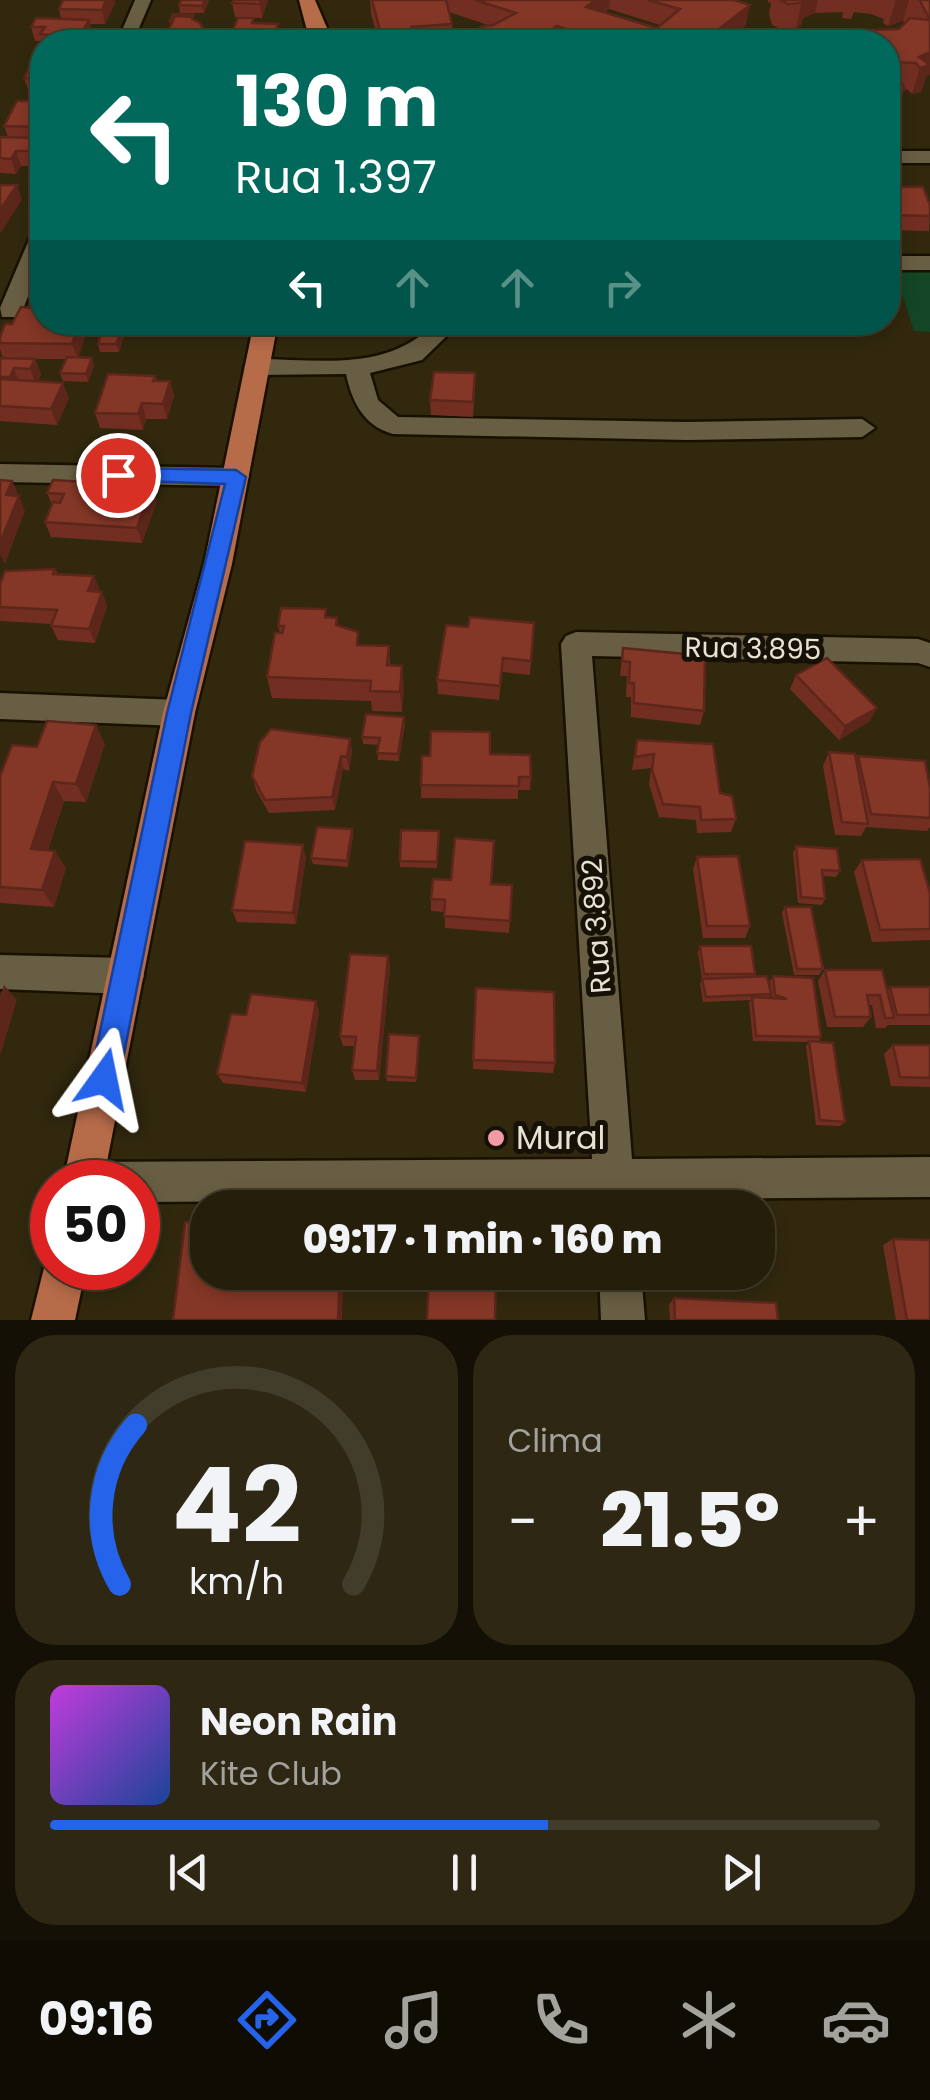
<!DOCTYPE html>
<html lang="pt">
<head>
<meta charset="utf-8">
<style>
	:root { --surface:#251e0a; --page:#2d2713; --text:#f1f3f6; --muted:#a3a29c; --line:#423c2b; --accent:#2563eb }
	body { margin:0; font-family:Poppins,sans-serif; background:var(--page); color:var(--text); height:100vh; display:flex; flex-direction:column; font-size:38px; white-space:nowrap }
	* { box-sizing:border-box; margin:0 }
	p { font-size:32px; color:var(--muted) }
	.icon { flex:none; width:55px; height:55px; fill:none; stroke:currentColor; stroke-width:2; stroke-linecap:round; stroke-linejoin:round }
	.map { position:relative; height:1320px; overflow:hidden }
	.details { display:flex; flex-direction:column; gap:15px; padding:15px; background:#141006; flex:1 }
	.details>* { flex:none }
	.guide { position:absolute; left:30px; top:30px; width:870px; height:305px; border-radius:40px; box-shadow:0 5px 15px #0003,0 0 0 2px var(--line); background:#00695c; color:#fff; overflow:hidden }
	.speed { position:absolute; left:30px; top:1160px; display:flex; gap:20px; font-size:50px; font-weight:700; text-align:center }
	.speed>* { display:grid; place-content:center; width:130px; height:130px; border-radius:50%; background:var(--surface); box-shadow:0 5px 15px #0003,0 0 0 2px var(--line); line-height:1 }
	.speed .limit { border:15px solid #d22; background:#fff; color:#111 }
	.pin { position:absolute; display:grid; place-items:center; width:85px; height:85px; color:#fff; margin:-42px; border:5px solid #fff; border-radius:50%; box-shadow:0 2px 10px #0007 }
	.me { position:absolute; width:110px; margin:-55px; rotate:12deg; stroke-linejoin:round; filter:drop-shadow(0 0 8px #0008) }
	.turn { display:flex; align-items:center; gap:35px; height:210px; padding:0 40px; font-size:45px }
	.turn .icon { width:130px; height:130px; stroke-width:2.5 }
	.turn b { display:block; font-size:70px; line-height:85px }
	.lanes { display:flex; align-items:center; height:95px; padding:0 40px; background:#0003; justify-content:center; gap:50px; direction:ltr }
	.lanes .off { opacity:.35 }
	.big { font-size:75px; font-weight:800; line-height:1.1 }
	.details .tile { flex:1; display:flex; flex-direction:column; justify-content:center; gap:15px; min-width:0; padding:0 35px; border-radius:40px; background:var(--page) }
	.details .dial { align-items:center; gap:0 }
	.dial svg { height:260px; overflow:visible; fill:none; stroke:var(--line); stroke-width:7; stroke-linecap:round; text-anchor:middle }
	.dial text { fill:var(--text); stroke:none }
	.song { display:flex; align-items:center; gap:30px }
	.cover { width:120px; height:120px; border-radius:15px; background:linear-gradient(135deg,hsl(290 70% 55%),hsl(220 70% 35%)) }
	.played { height:10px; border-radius:5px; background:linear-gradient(90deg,var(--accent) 60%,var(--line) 60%) }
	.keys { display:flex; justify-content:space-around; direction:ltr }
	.heat { display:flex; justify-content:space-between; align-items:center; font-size:55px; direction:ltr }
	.details .tiles { flex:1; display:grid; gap:15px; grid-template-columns:1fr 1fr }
	.tile:last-child { grid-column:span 2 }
	.trip { position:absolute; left:190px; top:1190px; width:585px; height:100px; border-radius:40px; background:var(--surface); box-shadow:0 5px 15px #0003,0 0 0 2px var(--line); font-weight:800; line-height:100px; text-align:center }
	.dock { display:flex; height:160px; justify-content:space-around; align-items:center; background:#0f0c04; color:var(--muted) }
	.dock .icon { width:70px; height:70px }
	.dock .current { color:var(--accent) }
	.dock b { font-size:45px; color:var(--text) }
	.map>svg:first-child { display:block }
</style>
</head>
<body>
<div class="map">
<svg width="930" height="1320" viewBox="0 0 930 1320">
	<rect width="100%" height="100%" fill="#31280e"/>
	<!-- green -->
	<path fill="#134624" d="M 893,266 L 930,267 L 930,332 L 914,331 Z"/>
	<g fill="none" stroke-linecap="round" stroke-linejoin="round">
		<defs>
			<path id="minor" d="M 135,0 L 151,0 L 133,42 L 117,42 Z
				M 888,151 L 930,151 L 930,163 L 888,163 Z
				M 42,229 L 42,260 L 22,312 L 18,317 L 2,317 L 0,308 L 31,235 Z
				M 888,256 L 930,256 L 930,270 L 888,270 Z
				M 436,322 L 461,322 L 422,360 L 370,373 L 378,400 L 398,417 L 687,422 L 862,419 L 875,428 L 862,437 L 687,440 L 393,434 C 364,426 352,402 346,374 L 256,375 L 244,367 L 256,359 C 321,359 387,373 436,322 Z
				M 0,464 L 236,468 L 245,470 L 249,477 L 245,484 L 236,486 L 0,482 Z
				M 576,632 L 918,639 L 930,643 L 930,667 L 918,663 L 592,656 L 632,1159 L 930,1157 L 930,1197 L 635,1199 L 635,1208 L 595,1208 L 594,1199 L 138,1202 L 138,1182 L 63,1182 L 69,1168 L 83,1162 L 592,1159 L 561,644 L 566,636 Z
				M 0,693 L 179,700 L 190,704 L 195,713 L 190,722 L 179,726 L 0,719 Z
				M 0,955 L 126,958 L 139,964 L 144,976 L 139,988 L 126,994 L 0,989 Z
				M 599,1272 L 641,1272 L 645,1320 L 601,1320 Z"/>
			<path id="major" d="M 299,0 L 315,0 L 327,28 L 327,42 L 310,42 Z
				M 254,322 L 278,322 L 232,564 L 195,713 L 103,1182 L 63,1182 L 163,713 L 204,564 Z
				M 52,1252 L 52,1268 L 86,1268 L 75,1320 L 31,1320 L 44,1268 Z"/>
		</defs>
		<!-- minor casing -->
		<use href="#minor" stroke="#191000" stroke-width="5"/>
		<!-- major casing -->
		<use href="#major" stroke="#191000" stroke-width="5"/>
		<!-- minor -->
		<use href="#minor" fill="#685e43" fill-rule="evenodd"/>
		<!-- major -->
		<use href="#major" fill="#b76c49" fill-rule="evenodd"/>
	</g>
	<!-- wall -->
	<path fill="#722f21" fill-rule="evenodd" d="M 63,0 L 114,0 L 115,3 L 105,24 L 90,24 L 93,34 L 88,42 L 43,42 L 42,41 L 35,41 L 31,27 L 61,19 L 59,9 Z
		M 209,0 L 204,13 L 180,13 L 179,5 Z
		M 234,0 L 268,0 L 262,18 L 235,17 L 232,3 Z
		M 370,0 L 734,0 L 746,25 L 724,42 L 379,42 L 371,14 ZM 609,9 L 660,25 L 657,28 L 605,12 ZM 449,12 L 491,26 L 480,27 L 480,32 L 452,33 L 452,24 Z
		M 768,0 L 930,0 L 926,77 L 921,92 L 912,94 L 907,89 L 904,89 L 896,117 L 888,116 L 888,42 L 869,35 L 899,29 L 905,22 L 903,21 L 888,26 L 883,23 L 884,19 L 871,14 L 854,12 L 851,19 L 842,18 L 843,12 L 815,13 L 803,18 L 801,25 L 796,29 L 783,30 L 772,25 L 769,14 L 771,3 L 768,2 Z
		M 254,18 L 254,23 L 280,38 L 279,42 L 229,42 L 229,40 Z
		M 170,21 L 195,21 L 205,42 L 164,42 L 171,25 Z
		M 42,56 L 42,92 L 29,92 L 24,78 Z
		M 42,101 L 42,141 L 37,141 L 41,153 L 34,166 L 21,166 L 16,174 L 0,173 L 0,137 L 8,137 L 4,126 Z
		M 888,187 L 930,205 L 929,231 L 888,230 Z
		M 42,322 L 90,322 L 78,357 L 94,366 L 88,382 L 63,381 L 60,373 L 66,359 L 26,359 L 35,359 L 41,374 L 38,381 L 69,398 L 57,425 L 0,421 L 0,358 L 3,358 L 0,349 L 0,337 Z
		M 122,328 L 124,336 L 119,352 L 100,352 L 98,344 Z
		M 155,376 L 157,381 L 170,381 L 174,396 L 167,419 L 146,419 L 143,430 L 100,428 L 95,413 Z
		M 475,389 L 473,417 L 431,415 L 430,400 Z
		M 47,493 L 157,501 L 142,543 L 51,537 L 45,522 L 52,505 Z
		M 55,569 L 58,574 L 102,592 L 107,606 L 95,643 L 58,640 L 51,626 L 52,624 L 0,621 L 0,584 Z
		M 327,617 L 337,618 L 338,625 L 360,645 L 389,646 L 390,665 L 404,686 L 402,712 L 372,711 L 371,701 L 272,698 L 267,677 L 280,633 L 278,626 Z
		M 534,623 L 530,675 L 502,672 L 499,700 L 438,694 L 437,680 L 468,627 Z
		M 623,648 L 704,711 L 700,725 L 631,717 L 631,697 L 626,697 L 627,676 L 620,676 Z
		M 796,675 L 870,721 L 839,740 L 790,689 Z
		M 405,724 L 399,761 L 378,760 L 378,745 L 363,744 L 362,737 Z
		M 350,739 L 352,752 L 349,771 L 343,769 L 335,810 L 269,813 L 256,790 L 252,776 Z
		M 637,740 L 720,793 L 736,819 L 731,832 L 697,833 L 696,820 L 659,817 L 649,784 L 651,768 L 632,770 Z
		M 105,744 L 86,802 L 64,801 L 48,850 L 66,868 L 54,907 L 0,903 L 0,776 L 37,747 Z
		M 829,752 L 856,759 L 858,756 L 930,788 L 930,827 L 927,831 L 866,827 L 861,836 L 835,835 L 823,766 Z
		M 490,754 L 531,777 L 530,790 L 518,790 L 518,799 L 421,798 L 421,785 Z
		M 352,829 L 353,836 L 348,867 L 313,864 L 311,858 Z
		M 439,831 L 437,868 L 400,867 L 400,861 Z
		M 796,846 L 840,871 L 836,877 L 823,876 L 825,899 L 822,905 L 798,903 L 793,853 Z
		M 306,857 L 296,924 L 237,922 L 232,910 Z
		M 697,857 L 750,926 L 745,938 L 703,938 L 693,869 Z
		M 862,860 L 930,893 L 930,940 L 872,942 L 854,872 Z
		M 491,884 L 512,885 L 509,933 L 445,928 L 445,912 L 431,911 L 431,899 Z
		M 785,907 L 823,969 L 819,975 L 794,975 L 782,913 Z
		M 700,946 L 755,974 L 754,977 L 771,994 L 769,998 L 772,998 L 770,981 L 773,976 L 821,1037 L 818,1042 L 845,1122 L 840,1126 L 816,1125 L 806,1046 L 809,1042 L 753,1041 L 749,1002 L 751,1000 L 703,1002 L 700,984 L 702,979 L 698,952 Z
		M 388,956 L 390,967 L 379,1080 L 355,1080 L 352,1070 L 355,1046 L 343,1046 L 340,1036 Z
		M 825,970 L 887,991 L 890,987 L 930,987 L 930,1025 L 888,1025 L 885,1028 L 876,1028 L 872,1005 L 869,1005 L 871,1017 L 863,1027 L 827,1027 L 818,981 Z
		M 476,988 L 555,1063 L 553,1073 L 473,1069 Z
		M 316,1001 L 319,1011 L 306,1092 L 223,1083 L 217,1074 Z
		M 419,1036 L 416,1082 L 387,1081 L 386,1076 Z
		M 893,1045 L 930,1045 L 930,1087 L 891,1086 L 884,1054 Z
		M 893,1239 L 930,1320 L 896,1320 L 883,1245 Z
		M 674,1298 L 778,1320 L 670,1320 L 669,1304 Z"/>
	<!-- shaded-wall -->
	<path fill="#5c261b" d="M 106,0 L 114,0 L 115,3 L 105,24 L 102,10 Z
		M 205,0 L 209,0 L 204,13 L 202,6 Z
		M 261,0 L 268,0 L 262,18 L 260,4 Z
		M 595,0 L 610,0 L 609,9 L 584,27 L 586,7 Z
		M 802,0 L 818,0 L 815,13 L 803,18 L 801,25 L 796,29 Z
		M 896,0 L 909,0 L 903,21 L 888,26 Z
		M 750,5 L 746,25 L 724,42 L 702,42 Z
		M 89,20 L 93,34 L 88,42 L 78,42 Z
		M 278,24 L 280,38 L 279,42 L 272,42 Z
		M 557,26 L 556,42 L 547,42 L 548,33 Z
		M 203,28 L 205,42 L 193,42 L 192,38 Z
		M 930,52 L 930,75 L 926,77 L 921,92 L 912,94 L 920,68 L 919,57 Z
		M 36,138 L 41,153 L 34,166 L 29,151 Z
		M 16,151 L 21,166 L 16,174 L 11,159 Z
		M 17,185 L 22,200 L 0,234 L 0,210 Z
		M 80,322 L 90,322 L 78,359 L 72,344 Z
		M 122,328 L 124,336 L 119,352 L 116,344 Z
		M 92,358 L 94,366 L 88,382 L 86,374 Z
		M 35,359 L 41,374 L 36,385 L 30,369 Z
		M 14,368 L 20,384 L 16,392 L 10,377 Z
		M 170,381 L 174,396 L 167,419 L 163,404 Z
		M 63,383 L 69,398 L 57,425 L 51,409 Z
		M 142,403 L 146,419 L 143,430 L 138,414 Z
		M 12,481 L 19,496 L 6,495 Z
		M 152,486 L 157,501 L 142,543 L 137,528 Z
		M 19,496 L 25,511 L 5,564 L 0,554 L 0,543 Z
		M 94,576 L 100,590 L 94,606 L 88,591 Z
		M 102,592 L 107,606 L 95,643 L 89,629 Z
		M 402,666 L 404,686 L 402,712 L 400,692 Z
		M 877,708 L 870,721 L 839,740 L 845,726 Z
		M 404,717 L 405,724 L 399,761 L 398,754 Z
		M 96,725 L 105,744 L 86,802 L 76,784 Z
		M 350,739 L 352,752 L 349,771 L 347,757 Z
		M 341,756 L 343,769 L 335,810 L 332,797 Z
		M 53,782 L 64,801 L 42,867 L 31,849 Z
		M 352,829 L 353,836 L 348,867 L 347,861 Z
		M 303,845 L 306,857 L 296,924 L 293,913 Z
		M 55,851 L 66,868 L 54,907 L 42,890 Z
		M 388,956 L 390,967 L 379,1080 L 377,1071 Z
		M 4,985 L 17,1000 L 0,1056 L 0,996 Z
		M 316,1001 L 319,1011 L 306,1092 L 302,1083 Z
		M 340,1272 L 344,1272 L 342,1320 L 338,1320 Z"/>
	<!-- building -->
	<path fill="#843726" stroke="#5c261b" stroke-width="2.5" d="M 63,0 L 106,0 L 102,10 L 59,9 Z
		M 181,0 L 205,0 L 202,6 L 179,5 Z
		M 234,0 L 261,0 L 260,4 L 232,3 Z
		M 372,0 L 446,0 L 452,24 L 411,27 L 412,35 L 481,32 L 480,27 L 493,25 L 516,13 L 475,0 L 595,0 L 586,7 L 657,28 L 680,9 L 648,0 L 734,0 L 750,5 L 702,42 L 607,42 L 557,26 L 548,33 L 551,42 L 383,42 Z
		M 780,0 L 807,0 L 801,3 L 788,4 Z
		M 919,0 L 930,0 L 930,20 L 920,1 Z
		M 173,14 L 194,15 L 193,17 L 175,16 L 173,21 L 170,21 Z
		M 175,16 L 193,16 L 192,19 L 199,22 L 203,28 L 192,38 L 185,38 L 182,42 L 164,41 Z
		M 36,18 L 89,20 L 77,41 L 49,40 L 52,35 L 40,34 L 45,27 L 31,27 Z
		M 238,18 L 254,18 L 252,23 L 278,24 L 272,41 L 229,40 Z
		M 910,18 L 930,20 L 930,52 L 919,57 L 930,65 L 920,68 L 916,63 L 892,62 L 905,90 L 888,89 L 888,42 L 828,42 L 841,29 L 869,35 L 871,30 L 899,29 Z
		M 35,56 L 42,56 L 42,78 L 24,78 Z
		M 17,101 L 42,101 L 42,127 L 4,126 Z
		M 0,137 L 36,138 L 29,151 L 16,151 L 11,159 L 0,158 Z
		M 0,185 L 17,185 L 0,210 Z
		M 888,187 L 923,187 L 930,205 L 930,216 L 888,215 Z
		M 21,307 L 42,309 L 42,322 L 80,322 L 72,344 L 0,343 L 0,337 L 5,324 L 12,324 Z
		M 103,328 L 122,328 L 116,344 L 98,344 Z
		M 67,357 L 92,358 L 86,374 L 60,373 Z
		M 0,358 L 35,359 L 30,369 L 14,368 L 10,377 L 0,377 Z
		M 434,372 L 475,373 L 473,402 L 430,400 Z
		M 108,374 L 155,376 L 153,381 L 170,381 L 163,404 L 142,403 L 138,414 L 95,413 Z
		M 0,379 L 63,383 L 51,409 L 0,406 Z
		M 0,480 L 12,481 L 6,495 L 19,496 L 0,543 Z
		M 53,480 L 152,486 L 137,528 L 45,522 L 53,502 L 60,503 L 64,494 L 47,493 Z
		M 55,569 L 53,574 L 94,576 L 88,591 L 102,592 L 89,629 L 51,626 L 57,610 L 0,607 L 0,584 L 5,571 Z
		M 281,608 L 326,609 L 325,617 L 337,618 L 336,625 L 358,632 L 357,645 L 389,646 L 387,665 L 402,666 L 400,692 L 370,691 L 371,681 L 267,677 L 275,633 L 282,633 L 284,626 L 278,626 Z
		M 470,617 L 534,623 L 531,661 L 503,658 L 500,686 L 437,680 L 446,625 L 468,627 Z
		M 623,648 L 705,656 L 704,711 L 634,703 L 634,683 L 629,683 L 630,662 L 622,661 Z
		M 827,658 L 877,708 L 845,726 L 796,675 Z
		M 366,714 L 404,717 L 398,754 L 377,753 L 380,738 L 362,737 Z
		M 47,721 L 96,725 L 76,784 L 53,782 L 31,849 L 55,851 L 42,890 L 0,887 L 0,776 L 12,745 L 37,747 Z
		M 271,729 L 350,739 L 347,757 L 341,756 L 332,797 L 265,800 L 252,776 L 260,742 Z
		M 431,731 L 490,732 L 490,754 L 530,755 L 531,777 L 519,777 L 519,786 L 421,785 L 422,756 L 430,756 Z
		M 637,740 L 713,744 L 720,793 L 732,796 L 736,819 L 701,820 L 700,807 L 663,804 L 652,770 L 654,754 L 635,757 Z
		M 829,752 L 855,754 L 868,824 L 842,822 Z
		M 858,756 L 925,761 L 930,788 L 930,818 L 871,814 Z
		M 317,827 L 352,829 L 347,861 L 311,858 Z
		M 401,830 L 439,831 L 437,862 L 400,861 Z
		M 455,838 L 494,841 L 491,884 L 512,885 L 510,921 L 444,916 L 445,900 L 431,899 L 433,879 L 451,880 Z
		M 245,841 L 303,845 L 293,913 L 232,910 Z
		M 796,846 L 837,849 L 840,871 L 822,870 L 825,899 L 801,897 Z
		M 738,856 L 750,926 L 707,926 L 697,857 Z
		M 920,859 L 930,893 L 930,929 L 880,930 L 862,860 Z
		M 785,907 L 811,907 L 823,969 L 797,969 Z
		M 700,946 L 751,946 L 755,974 L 704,974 Z
		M 350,954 L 388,956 L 377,1071 L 352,1070 L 356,1037 L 340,1036 Z
		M 825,970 L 882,970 L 894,1018 L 885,1018 L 880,995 L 867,995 L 871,1017 L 835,1017 Z
		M 767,976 L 771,994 L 706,997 L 702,979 Z
		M 773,976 L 813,978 L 821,1037 L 756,1036 L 752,997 L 787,999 L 775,995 Z
		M 890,987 L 930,987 L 930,1015 L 897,1015 Z
		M 476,988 L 554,992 L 555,1063 L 473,1060 Z
		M 251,994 L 316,1001 L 302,1083 L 217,1074 L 231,1014 L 246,1015 Z
		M 389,1034 L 419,1036 L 416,1078 L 386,1076 Z
		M 809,1041 L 833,1043 L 845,1122 L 820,1120 Z
		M 893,1045 L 930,1045 L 930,1078 L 900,1077 Z
		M 185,1222 L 208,1222 L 208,1272 L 340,1272 L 338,1320 L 173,1320 Z
		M 893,1239 L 930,1240 L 930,1320 L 907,1320 Z
		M 429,1272 L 496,1272 L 495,1320 L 427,1320 Z
		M 674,1298 L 776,1303 L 778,1320 L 675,1320 Z"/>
	<!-- route -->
	<path fill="#2563eb" stroke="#184099" stroke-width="2.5" d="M 118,468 L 236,470 L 246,477 L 191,713 L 119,1079 L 115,1089 L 104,1094 L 94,1089 L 90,1079 L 167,713 L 225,484 L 111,480 L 111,470 Z"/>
	<!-- markers -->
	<circle fill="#f49aa5" stroke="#151107" stroke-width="4" cx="496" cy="1138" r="10"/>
	<g text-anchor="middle" stroke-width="10" stroke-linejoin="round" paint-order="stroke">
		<!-- street labels -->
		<g font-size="28" fill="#e8e2d3" stroke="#151107">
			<text transform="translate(753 648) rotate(1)" y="10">Rua 3.895</text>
			<text transform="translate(596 926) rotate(-94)" y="10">Rua 3.892</text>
		</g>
		<!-- near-poi labels -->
		<g font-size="32" fill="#e8e2d3" stroke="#151107" text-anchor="start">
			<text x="516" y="1149">Mural</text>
		</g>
	</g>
</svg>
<div class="speed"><div class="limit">50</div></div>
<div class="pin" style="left:118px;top:475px;background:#d93025"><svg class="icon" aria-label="arrive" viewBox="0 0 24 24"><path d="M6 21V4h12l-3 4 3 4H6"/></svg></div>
<svg class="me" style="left:104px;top:1079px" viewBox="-20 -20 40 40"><path d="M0-17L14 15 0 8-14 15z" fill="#2563eb" stroke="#fff" stroke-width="4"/></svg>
<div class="trip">09:17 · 1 min · 160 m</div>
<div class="guide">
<div class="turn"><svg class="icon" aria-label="left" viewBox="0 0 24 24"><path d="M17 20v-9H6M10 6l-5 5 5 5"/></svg><div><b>130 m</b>Rua 1.397</div></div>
<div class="lanes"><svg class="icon" aria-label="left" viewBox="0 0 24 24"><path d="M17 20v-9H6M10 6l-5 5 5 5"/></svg><svg class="icon off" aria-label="ahead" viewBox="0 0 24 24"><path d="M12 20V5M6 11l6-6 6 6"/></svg><svg class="icon off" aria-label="ahead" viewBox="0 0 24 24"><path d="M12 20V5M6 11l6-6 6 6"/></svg><svg class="icon off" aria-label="right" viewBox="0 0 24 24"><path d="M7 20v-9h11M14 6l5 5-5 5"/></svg></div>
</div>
</div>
<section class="details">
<div class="tiles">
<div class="tile dial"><svg viewBox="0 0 100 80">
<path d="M14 69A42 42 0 1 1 86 69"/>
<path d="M14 69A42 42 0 0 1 19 20" stroke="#2563eb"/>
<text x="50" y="56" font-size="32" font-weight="700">42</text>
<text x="50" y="72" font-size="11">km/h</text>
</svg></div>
<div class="tile"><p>Clima</p>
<div class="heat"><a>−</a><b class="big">21.5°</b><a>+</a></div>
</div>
<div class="tile">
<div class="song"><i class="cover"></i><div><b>Neon Rain</b><p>Kite Club</p></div></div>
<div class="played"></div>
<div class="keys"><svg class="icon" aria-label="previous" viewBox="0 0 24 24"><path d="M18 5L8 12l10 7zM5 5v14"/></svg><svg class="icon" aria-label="pause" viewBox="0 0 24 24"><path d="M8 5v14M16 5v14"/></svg><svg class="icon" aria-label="next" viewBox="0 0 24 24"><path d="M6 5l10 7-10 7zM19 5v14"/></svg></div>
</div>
</div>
</section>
<nav class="dock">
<b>09:16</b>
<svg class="icon current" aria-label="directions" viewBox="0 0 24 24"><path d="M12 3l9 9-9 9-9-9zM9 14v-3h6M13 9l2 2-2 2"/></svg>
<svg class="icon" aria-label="music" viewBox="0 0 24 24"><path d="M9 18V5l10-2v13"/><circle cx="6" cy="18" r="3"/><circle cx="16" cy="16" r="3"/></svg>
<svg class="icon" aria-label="phone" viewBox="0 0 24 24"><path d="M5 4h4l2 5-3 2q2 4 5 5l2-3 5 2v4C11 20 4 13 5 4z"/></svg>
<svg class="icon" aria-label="climate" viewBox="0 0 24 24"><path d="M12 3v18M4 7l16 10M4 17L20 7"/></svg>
<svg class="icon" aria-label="car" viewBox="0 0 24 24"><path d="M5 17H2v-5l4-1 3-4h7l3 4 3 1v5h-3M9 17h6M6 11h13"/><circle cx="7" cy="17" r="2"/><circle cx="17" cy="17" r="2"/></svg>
</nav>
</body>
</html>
